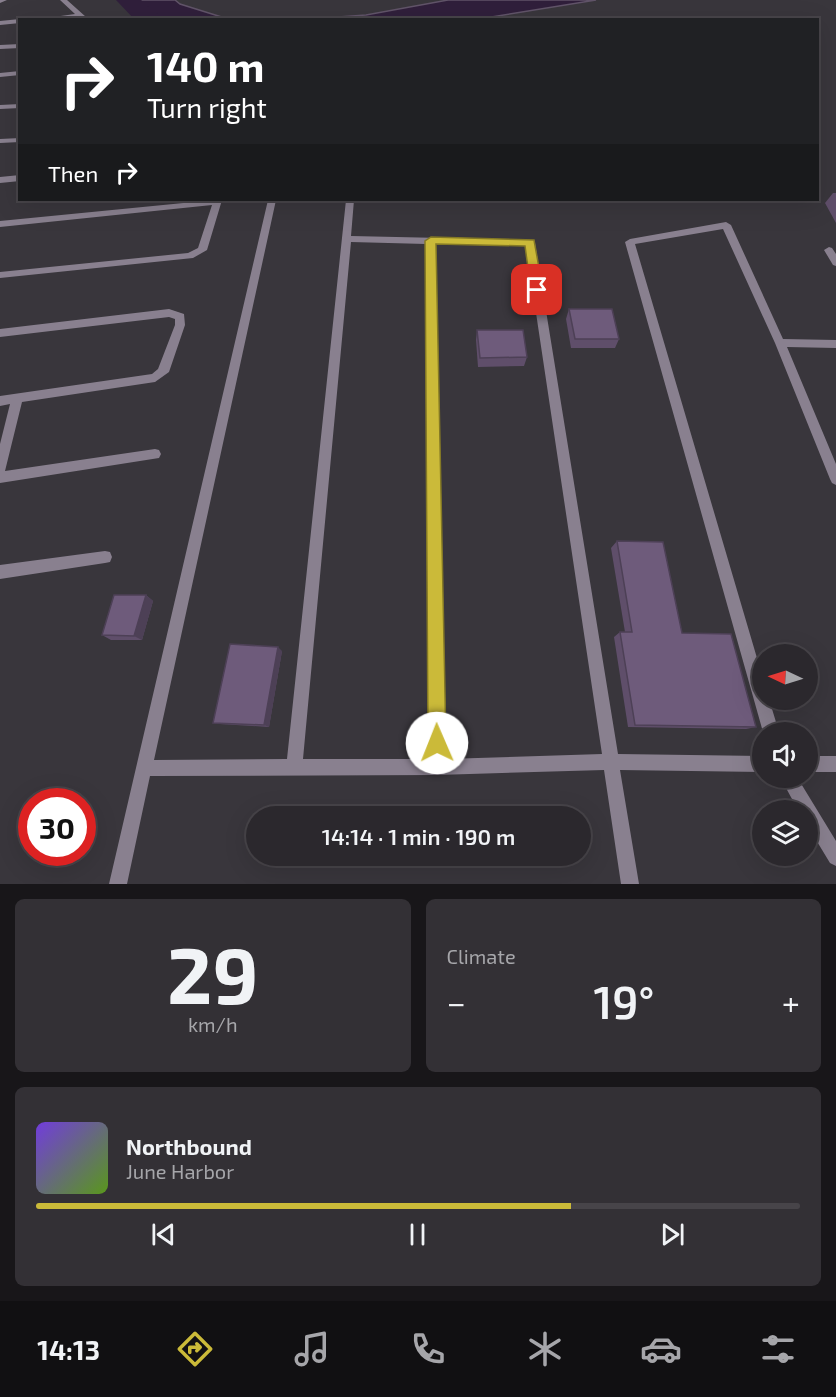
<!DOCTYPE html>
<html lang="en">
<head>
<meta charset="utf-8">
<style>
	:root { --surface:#2b282d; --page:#333035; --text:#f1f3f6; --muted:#a6a6aa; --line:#474449; --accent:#cbba39 }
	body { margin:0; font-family:"Exo 2",sans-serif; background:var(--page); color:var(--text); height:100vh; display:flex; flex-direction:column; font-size:22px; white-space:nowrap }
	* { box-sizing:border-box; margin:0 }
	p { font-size:20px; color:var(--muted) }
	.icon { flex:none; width:33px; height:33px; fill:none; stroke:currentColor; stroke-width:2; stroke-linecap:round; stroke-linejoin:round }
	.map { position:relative; height:884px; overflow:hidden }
	.drawer { display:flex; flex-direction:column; gap:15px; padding:15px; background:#181619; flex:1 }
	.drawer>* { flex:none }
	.hud { position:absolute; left:18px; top:18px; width:801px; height:183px; border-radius:0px; box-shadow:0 6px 24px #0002,0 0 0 2px var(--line); background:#202124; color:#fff; overflow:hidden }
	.needle { width:39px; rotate:274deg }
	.buttons { position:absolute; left:752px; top:644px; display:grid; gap:12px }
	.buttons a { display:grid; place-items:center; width:66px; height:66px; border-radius:50%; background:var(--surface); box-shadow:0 6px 24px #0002,0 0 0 2px var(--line); font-size:30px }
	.speed { position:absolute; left:18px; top:788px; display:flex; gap:12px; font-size:30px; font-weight:700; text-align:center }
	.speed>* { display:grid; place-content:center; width:78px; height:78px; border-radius:50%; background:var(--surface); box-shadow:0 6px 24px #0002,0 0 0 2px var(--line); line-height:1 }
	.speed .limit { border:9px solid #d22; background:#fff; color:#111 }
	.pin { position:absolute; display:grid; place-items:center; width:51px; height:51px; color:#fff; margin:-26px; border-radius:12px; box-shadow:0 3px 9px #0006 }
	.me { position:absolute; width:66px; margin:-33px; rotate:359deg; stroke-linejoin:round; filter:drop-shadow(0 0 4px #0008) }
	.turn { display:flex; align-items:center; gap:21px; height:126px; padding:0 30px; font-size:27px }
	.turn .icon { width:78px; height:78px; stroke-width:2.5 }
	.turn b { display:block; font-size:42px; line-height:51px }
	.then { display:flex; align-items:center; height:57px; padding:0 30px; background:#0003; gap:12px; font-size:22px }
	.big { font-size:45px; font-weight:600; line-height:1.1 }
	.drawer .card { flex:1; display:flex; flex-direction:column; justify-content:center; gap:9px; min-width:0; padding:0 21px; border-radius:9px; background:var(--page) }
	.drawer .dial { align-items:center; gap:0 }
	.dial b { font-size:78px; line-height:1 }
	.song { display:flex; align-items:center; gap:18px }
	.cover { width:72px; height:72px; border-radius:9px; background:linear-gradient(135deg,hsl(260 70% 55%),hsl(90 70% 35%)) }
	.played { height:6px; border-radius:3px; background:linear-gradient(90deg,var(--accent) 70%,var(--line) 70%) }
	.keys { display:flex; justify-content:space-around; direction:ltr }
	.heat { display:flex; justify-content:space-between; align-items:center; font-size:33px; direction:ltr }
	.drawer .tiles { flex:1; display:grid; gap:15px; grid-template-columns:1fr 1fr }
	.card:last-child { grid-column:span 2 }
	.trip { position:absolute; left:246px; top:806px; width:345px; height:60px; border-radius:30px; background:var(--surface); box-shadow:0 6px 24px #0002,0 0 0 2px var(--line); font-weight:600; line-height:60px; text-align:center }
	.tabs { display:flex; height:96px; justify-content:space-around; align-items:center; background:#111012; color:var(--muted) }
	.tabs .icon { width:42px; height:42px }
	.tabs .selected { color:var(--accent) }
	.tabs b { font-size:27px; color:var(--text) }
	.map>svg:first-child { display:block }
</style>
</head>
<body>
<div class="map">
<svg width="836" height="884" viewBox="0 0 836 884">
	<rect width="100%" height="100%" fill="#39363c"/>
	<!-- water -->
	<path fill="#301f3b" stroke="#615469" stroke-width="1.5" d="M 126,0 L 175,0 L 180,4 L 228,19 L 162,19 Z
		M 448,0 L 596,0 L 479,19 L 310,19 L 366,15 Z"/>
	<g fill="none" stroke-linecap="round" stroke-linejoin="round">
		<!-- river -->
		<path fill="#301f3b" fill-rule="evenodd" d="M 116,0 L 141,0 L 164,20 L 135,20 Z"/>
		<!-- lane -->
		<path fill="#89808f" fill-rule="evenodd" d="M 780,777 L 797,777 L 836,841 L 836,866 L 830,863 L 807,825 L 807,810 L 798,810 Z"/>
		<!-- street -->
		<path fill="#89808f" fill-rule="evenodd" d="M 0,0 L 7,0 L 0,3 Z
			M 60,0 L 67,0 L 86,17 L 83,19 L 79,17 L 32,20 L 75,14 Z
			M 20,19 L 22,20 L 20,20 L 20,23 L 0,25 L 0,21 Z
			M 20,44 L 20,48 L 0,49 L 0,45 Z
			M 20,71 L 20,75 L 0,77 L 0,73 Z
			M 20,104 L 20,108 L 0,109 L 0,105 Z
			M 20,138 L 20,142 L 0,143 L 0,139 Z
			M 20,175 L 20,181 L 0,183 L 0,177 Z
			M 214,200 L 222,200 L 207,250 L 193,258 L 0,278 L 0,272 L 188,253 L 198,248 L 212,205 L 0,227 L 0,221 Z
			M 268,200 L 276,200 L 154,760 L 287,759 L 346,200 L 354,200 L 351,236 L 530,240 L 535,243 L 618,754 L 762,756 L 762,772 L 620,770 L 639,884 L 621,884 L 604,770 L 437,775 L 150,776 L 127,884 L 109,884 ZM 351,242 L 426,244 L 429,759 L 303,759 ZM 436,244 L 526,246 L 602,754 L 445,759 Z
			M 726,222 L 731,225 L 783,339 L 836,340 L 836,348 L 787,347 L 836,464 L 836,485 L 832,483 L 830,479 L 775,343 L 723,229 L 635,244 L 762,675 L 762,699 L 769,699 L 779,732 L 763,732 L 625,242 L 630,239 Z
			M 829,247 L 832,248 L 836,254 L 836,266 L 833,265 L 824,250 Z
			M 169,309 L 184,314 L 185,325 L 169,372 L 155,382 L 22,402 L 5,471 L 155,449 L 159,450 L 161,454 L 159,458 L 0,483 L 0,444 L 10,404 L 0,406 L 0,396 L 152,374 L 158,369 L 175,325 L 175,319 L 169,317 L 0,337 L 0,329 Z
			M 105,551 L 110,552 L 112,557 L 110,562 L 105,563 L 0,579 L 0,565 Z
			M 807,756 L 836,756 L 836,772 L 807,772 Z"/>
	</g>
	<!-- wall -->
	<path fill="#5f4e6a" d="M 833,193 L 836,193 L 836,223 L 825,203 Z
		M 569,309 L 619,339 L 615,348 L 571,348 L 566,319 Z
		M 477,330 L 527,357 L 524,366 L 478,367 L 476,340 Z
		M 617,541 L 682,633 L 756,727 L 746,729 L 628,727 L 614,637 L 620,632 L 625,632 L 611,548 Z
		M 146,595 L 153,601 L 142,640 L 111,640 L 102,635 Z
		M 282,651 L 269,727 L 220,724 L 213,723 Z"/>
	<!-- shaded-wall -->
	<path fill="#4d4056" d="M 146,595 L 153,601 L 142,640 L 134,636 Z
		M 278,647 L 282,651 L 269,727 L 264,725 Z"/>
	<!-- building -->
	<path fill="#6e5b7b" stroke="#4d4056" stroke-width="1.5" d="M 569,309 L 612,309 L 619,339 L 575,339 Z
		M 477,330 L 523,330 L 527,357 L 480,358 Z
		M 617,541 L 663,542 L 682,633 L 731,634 L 756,727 L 635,725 L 620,632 L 632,632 Z
		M 114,595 L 146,595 L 134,636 L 102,635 Z
		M 230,644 L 278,647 L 264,725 L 213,723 Z"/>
	<!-- route -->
	<path fill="#cbba39" stroke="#847925" stroke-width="1.5" d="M 431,237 L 534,240 L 543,290 L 537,294 L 531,290 L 525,246 L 436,244 L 446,743 L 443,749 L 437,752 L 430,749 L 428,743 L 425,241 Z"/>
</svg>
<div class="buttons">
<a><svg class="needle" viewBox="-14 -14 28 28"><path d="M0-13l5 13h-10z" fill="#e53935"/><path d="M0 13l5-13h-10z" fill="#a6a6aa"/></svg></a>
<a><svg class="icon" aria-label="sound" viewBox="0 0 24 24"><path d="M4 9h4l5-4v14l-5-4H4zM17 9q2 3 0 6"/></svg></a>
<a><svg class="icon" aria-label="layers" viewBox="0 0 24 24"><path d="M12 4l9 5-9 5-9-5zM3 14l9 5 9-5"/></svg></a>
</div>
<div class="speed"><div class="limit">30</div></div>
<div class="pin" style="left:537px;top:290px;background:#d93025"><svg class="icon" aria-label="arrive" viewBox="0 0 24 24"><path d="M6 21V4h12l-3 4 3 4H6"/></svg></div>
<svg class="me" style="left:437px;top:743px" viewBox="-20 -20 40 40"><circle r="19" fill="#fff"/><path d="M0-13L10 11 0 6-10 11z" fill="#cbba39"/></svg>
<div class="trip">14:14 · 1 min · 190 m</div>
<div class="hud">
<div class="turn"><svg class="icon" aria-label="right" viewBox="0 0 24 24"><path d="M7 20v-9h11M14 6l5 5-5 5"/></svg><div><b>140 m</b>Turn right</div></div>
<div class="then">Then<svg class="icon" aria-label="right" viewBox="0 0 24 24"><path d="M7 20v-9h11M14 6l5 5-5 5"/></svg></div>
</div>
</div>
<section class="drawer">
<div class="tiles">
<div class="card dial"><b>29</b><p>km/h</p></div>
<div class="card"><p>Climate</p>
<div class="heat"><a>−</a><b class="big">19°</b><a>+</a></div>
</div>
<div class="card">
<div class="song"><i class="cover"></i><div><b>Northbound</b><p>June Harbor</p></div></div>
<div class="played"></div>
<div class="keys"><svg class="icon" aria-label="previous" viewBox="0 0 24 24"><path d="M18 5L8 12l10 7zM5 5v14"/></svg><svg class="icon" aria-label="pause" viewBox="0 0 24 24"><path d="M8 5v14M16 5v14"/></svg><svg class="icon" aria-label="next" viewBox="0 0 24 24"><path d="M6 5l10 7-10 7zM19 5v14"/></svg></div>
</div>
</div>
</section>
<nav class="tabs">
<b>14:13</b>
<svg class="icon selected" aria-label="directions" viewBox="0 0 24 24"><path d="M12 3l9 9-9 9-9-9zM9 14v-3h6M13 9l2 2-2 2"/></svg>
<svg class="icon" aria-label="music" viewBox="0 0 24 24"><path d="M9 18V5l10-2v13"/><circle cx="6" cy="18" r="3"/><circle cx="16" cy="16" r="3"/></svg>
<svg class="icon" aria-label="phone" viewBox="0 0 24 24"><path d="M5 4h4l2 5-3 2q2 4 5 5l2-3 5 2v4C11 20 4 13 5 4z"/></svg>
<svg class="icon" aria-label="climate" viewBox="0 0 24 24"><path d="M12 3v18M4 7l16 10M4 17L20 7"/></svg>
<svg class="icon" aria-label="car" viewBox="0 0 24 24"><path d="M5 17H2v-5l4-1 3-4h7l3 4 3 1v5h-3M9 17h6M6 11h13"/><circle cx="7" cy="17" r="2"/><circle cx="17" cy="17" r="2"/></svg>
<svg class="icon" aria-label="filters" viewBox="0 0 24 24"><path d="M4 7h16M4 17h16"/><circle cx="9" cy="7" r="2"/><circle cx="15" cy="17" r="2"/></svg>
</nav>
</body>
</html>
